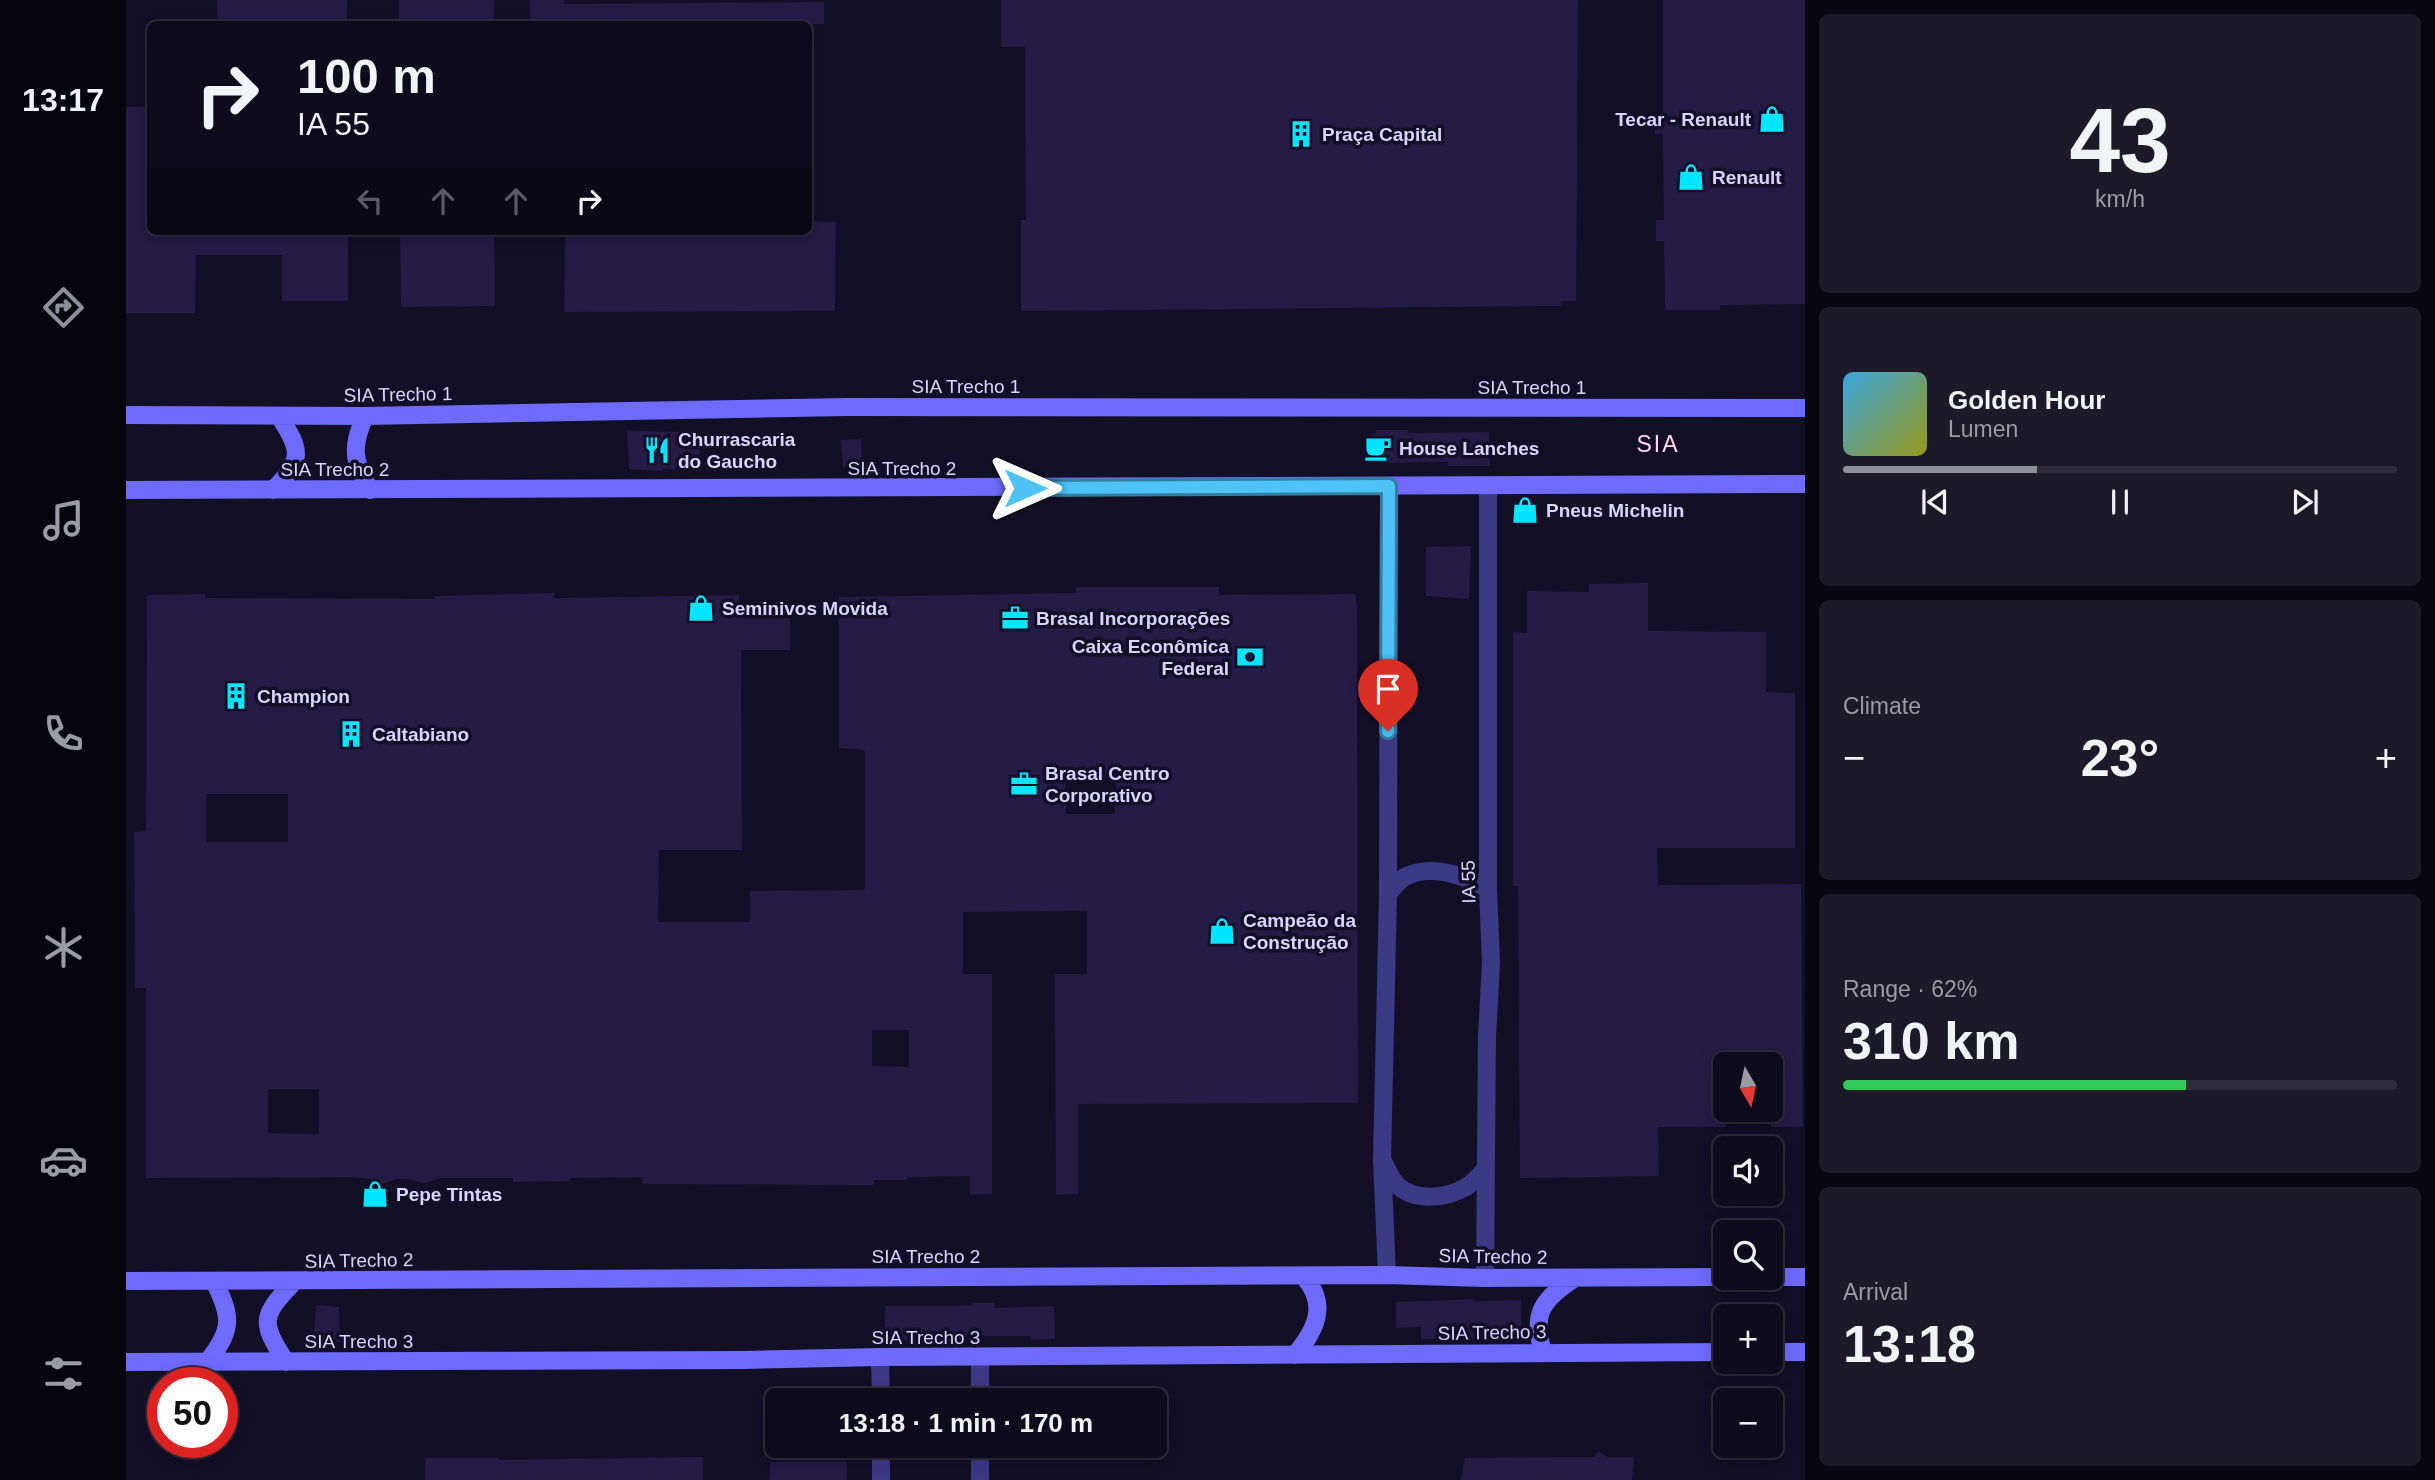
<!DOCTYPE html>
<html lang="en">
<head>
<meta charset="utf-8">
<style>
	:root { --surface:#0e0b1c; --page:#1c1929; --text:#f1f3f6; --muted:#9b9ba3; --line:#2e2b3b; --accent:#8c9099 }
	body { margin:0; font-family:Helvetica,sans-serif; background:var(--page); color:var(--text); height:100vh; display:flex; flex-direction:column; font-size:26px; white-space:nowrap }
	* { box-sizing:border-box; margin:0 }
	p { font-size:23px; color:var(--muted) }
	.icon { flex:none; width:38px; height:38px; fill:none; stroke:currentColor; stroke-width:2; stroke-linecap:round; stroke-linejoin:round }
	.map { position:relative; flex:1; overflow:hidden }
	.side { display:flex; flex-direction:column; gap:14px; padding:14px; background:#08060f; width:630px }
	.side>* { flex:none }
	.hud { position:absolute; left:21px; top:21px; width:665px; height:214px; border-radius:10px; box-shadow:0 4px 18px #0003,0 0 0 2px var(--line); background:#0e0b1c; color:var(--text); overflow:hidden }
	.needle { width:46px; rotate:171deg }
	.tools { position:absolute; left:1587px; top:1052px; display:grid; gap:14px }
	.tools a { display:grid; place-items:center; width:70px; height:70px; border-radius:10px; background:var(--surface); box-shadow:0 4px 18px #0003,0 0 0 2px var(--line); font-size:35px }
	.speed { position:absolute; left:21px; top:1367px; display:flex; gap:14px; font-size:35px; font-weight:700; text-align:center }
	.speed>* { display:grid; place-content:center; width:91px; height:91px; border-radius:50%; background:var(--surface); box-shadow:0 4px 18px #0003,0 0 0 2px var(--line); line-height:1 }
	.speed .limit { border:10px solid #d22; background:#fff; color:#111 }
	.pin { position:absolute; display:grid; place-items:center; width:60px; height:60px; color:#fff; margin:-72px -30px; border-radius:50% 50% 50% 0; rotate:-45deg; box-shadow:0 0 7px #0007 }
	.pin .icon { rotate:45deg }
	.me { position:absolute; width:77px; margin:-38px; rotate:90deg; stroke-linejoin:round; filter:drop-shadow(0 0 5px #0008) }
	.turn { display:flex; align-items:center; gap:24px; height:147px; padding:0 35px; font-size:32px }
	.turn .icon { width:91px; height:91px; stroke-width:2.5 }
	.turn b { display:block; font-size:49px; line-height:60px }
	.lanes { display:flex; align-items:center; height:66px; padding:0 35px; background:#0003; justify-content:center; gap:35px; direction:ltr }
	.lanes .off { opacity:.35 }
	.big { font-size:52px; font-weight:700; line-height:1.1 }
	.side .tile { flex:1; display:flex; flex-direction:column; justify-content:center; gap:10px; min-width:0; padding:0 24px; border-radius:10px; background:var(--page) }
	.side .dial { align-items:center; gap:0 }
	.dial b { font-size:91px; line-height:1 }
	.song { display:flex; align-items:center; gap:21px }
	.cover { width:84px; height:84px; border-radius:10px; background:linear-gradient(135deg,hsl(200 70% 55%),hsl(60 70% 35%)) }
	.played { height:7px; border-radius:4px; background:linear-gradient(90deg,var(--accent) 35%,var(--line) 35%) }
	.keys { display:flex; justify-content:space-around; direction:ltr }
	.heat { display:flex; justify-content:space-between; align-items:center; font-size:38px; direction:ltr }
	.charge { height:10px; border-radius:5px; background:linear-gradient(90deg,#34c759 62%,var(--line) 0) }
	.trip { position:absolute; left:639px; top:1388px; width:402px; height:70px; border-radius:10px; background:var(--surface); box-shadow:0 4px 18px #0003,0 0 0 2px var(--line); font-weight:700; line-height:70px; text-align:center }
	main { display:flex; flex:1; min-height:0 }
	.menu { display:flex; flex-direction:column; width:126px; justify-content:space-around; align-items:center; background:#06040b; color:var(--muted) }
	.menu .icon { width:49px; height:49px }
	.menu .current { color:var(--accent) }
	.menu b { font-size:32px; color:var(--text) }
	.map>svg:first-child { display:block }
</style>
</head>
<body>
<main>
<nav class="menu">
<b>13:17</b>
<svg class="icon current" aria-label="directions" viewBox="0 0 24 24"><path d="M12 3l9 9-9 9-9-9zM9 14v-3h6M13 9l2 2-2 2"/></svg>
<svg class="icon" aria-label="music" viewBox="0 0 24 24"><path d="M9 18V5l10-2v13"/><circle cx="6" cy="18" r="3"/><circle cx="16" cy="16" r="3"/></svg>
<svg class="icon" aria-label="phone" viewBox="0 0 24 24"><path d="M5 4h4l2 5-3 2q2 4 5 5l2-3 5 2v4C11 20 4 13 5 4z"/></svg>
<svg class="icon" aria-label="climate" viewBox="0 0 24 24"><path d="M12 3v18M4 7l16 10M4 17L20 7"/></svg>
<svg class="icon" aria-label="car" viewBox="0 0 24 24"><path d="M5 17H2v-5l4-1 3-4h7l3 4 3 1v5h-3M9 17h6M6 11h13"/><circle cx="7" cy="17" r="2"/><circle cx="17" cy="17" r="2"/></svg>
<svg class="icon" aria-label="filters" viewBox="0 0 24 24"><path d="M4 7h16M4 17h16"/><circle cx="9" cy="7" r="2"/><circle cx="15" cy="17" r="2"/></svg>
</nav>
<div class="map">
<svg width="1679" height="1480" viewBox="0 0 1679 1480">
	<rect width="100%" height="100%" fill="#130f26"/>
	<!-- building -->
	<path fill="#241b47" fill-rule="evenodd" d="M 91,0 L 221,0 L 221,24 L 91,24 Z
		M 273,0 L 368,0 L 368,24 L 273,24 Z
		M 404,0 L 438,0 L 438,4 L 698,2 L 698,24 L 404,24 Z
		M 875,0 L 1452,0 L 1450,301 L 1435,301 L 1435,306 L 895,311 L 895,220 L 900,220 L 899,47 L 875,47 Z
		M 1537,0 L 1679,0 L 1679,304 L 1594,305 L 1594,310 L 1539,310 L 1538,241 L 1530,241 L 1530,220 L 1538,220 L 1537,134 L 1529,134 L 1529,113 L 1537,113 Z
		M 0,107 L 24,107 L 24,231 L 222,231 L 222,301 L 156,301 L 156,255 L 70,255 L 69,313 L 0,313 Z
		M 682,221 L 710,222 L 709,311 L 438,312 L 439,231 L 682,231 Z
		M 274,231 L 368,231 L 369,306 L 275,307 Z
		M 1250,430 L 1282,430 L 1282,433 L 1363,432 L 1364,466 L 1322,466 L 1322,462 L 1243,463 L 1243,435 L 1250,434 Z
		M 501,431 L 566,432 L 574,438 L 573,469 L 537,469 L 537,471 L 503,469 Z
		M 735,439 L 736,466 L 717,467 L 715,440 Z
		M 1345,546 L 1343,599 L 1300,596 L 1300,547 Z
		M 1522,583 L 1522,631 L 1640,632 L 1640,692 L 1669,693 L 1669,848 L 1531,848 L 1532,885 L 1675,884 L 1677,1127 L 1645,1127 L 1645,1064 L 1600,1064 L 1600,1127 L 1532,1127 L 1533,1176 L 1394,1178 L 1392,886 L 1387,886 L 1387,632 L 1401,633 L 1401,591 L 1463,592 L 1463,584 Z
		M 950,587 L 1093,587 L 1093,595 L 1229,594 L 1231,606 L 1232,1103 L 952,1104 L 952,1194 L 930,1195 L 929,974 L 961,974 L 961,911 L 837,912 L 837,974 L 866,974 L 866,1194 L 844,1195 L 844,1176 L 781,1177 L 782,1180 L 748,1180 L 748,1185 L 517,1184 L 517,1177 L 444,1178 L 444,1181 L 387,1182 L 387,1178 L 315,1178 L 298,1183 L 281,1179 L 270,1179 L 257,1184 L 244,1179 L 226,1177 L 20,1178 L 20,988 L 9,988 L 8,832 L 20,831 L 21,595 L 79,594 L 79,598 L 308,599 L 308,596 L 428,593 L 428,598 L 613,595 L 613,606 L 664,606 L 664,650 L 615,650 L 616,850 L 533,850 L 532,922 L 624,922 L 624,891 L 739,890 L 739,750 L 713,748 L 713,597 L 950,593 ZM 939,775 L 991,776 L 989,814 L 940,814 ZM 80,794 L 162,794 L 162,842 L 80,842 ZM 746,1030 L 783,1030 L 783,1067 L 746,1066 ZM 142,1089 L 193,1089 L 193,1134 L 142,1133 Z
		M 1349,1299 L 1348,1301 L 1395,1300 L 1396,1338 L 1329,1341 L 1329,1339 L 1295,1339 L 1295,1327 L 1270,1328 L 1270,1302 Z
		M 846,1303 L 869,1303 L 869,1308 L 928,1306 L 929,1339 L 905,1340 L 905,1336 L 819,1336 L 819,1341 L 758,1340 L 759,1306 L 827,1306 L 846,1305 Z
		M 190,1305 L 213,1307 L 214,1342 L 188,1341 Z
		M 1472,1451 L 1482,1457 L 1508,1457 L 1506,1480 L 1335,1480 L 1339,1458 L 1468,1457 Z
		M 577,1457 L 577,1480 L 299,1480 L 299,1458 L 373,1458 L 373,1460 Z
		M 644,1462 L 721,1462 L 721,1480 L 644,1480 Z"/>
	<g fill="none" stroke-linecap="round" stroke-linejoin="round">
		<!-- tertiary -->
		<path stroke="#3d3a85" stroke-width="18" d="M 1262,894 C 1267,889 1271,882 1277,878 C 1303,863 1339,875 1362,889
			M 1258,1163 C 1262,1171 1266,1181 1272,1186 C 1290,1202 1321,1198 1340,1187 C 1347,1183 1354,1175 1360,1168
			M 1261,1275 L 1256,1160 L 1262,894 L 1263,486
			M 1359,1278 L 1361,1036 L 1365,963 L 1362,889 L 1362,486
			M 754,1357 L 755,1400
			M 854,1400 L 854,1358
			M 854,1446 L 854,1480
			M 755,1480 L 755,1446"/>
		<!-- secondary -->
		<path stroke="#6f6bff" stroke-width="18" d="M 0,415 L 239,416 L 722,407 L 1679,408
			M 239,416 C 225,447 227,461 244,490
			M 0,490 L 1679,484
			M 147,490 C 177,459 176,452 153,416
			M 1645,1277 L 1679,1277
			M 0,1281 L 1261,1275 L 1359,1278 L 1600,1277
			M 1417,1352 C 1405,1313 1417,1299 1449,1278
			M 1645,1352 L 1679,1352
			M 1169,1355 C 1190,1330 1203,1304 1177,1276
			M 82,1361 C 107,1329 106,1317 88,1281
			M 0,1362 L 619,1360 L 754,1357 L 1600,1352
			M 160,1362 C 134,1322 135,1316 168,1282"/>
	</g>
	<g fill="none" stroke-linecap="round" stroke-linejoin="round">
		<defs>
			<path id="route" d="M 899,488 L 1263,486 L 1262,731"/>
		</defs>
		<!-- route casing -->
		<use href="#route" stroke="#337fa1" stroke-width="18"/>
		<!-- route -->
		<use href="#route" stroke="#4fc3f7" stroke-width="12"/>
	</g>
	<!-- icons -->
	<defs>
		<symbol id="shop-bare" viewBox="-9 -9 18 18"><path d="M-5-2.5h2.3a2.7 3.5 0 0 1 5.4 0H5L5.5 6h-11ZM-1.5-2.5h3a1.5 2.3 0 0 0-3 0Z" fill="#00e5ff" stroke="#130f26" stroke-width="2.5" paint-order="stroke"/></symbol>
		<symbol id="building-bare" viewBox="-9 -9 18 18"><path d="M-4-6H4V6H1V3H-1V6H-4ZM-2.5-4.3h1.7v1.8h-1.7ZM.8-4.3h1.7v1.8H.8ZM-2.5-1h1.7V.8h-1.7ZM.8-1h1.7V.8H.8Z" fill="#00e5ff" stroke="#130f26" stroke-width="2.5" paint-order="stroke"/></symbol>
		<symbol id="cafe-bare" viewBox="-9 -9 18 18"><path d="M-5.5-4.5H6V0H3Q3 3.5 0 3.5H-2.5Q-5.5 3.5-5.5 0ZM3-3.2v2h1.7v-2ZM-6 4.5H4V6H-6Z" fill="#00e5ff" stroke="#130f26" stroke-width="2.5" paint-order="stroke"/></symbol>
		<symbol id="restaurant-bare" viewBox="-9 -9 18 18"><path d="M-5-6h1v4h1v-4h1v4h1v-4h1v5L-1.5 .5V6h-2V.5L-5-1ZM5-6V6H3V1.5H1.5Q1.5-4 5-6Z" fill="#00e5ff" stroke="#130f26" stroke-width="2.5" paint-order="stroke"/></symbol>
		<symbol id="office-bare" viewBox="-9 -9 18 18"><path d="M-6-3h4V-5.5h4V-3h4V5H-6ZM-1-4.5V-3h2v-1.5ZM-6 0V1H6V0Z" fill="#00e5ff" stroke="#130f26" stroke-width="2.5" paint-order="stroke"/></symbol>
		<symbol id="bank-bare" viewBox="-9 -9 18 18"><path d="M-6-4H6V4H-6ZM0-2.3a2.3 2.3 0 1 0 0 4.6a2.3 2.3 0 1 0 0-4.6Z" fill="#00e5ff" stroke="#130f26" stroke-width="2.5" paint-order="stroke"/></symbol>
	</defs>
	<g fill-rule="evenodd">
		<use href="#shop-bare" x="1627" y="100" width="38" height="38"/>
		<use href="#building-bare" x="1156" y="115" width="38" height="38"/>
		<use href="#shop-bare" x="1546" y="158" width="38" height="38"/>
		<use href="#cafe-bare" x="1233" y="429" width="38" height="38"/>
		<use href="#restaurant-bare" x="512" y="431" width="38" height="38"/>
		<use href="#shop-bare" x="1380" y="491" width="38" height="38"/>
		<use href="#shop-bare" x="556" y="589" width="38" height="38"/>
		<use href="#office-bare" x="870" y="599" width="38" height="38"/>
		<use href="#bank-bare" x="1105" y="638" width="38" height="38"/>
		<use href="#building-bare" x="91" y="677" width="38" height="38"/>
		<use href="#building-bare" x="206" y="715" width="38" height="38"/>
		<use href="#office-bare" x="879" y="765" width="38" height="38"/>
		<use href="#shop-bare" x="1077" y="912" width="38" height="38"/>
		<use href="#shop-bare" x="230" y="1175" width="38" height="38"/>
	</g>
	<g text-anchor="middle" stroke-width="7" stroke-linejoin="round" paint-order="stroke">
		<!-- poi labels -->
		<g font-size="19" font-weight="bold" fill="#d9d4ff" stroke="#130f26" text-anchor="start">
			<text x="1625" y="126" text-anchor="end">Tecar - Renault</text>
			<text x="1196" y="141">Praça Capital</text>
			<text x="1586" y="184">Renault</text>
			<text x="552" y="446">Churrascaria<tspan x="552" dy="22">do Gaucho</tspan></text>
			<text x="1273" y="455">House Lanches</text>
			<text x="1420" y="517">Pneus Michelin</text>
			<text x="596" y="615">Seminivos Movida</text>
			<text x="910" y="625">Brasal Incorporações</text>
			<text x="1103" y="653" text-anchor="end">Caixa Econômica<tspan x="1103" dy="22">Federal</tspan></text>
			<text x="131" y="703">Champion</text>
			<text x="246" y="741">Caltabiano</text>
			<text x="919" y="780">Brasal Centro<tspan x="919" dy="22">Corporativo</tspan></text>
			<text x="1117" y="927">Campeão da<tspan x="1117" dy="22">Construção</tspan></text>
			<text x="270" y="1201">Pepe Tintas</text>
		</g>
		<!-- street labels -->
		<g font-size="19" fill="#d9d4ff" stroke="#130f26">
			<text x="840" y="393">SIA Trecho 1</text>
			<text x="1406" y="394">SIA Trecho 1</text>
			<text transform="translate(272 394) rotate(-1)" y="7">SIA Trecho 1</text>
			<text x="776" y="475">SIA Trecho 2</text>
			<text x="209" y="476">SIA Trecho 2</text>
			<text transform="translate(1342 882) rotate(-91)" y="7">IA 55</text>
			<text x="800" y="1263">SIA Trecho 2</text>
			<text transform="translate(1367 1256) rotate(1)" y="7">SIA Trecho 2</text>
			<text transform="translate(233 1260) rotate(-1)" y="7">SIA Trecho 2</text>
			<text transform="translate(1366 1332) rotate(-1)" y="7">SIA Trecho 3</text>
			<text x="800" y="1344">SIA Trecho 3</text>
			<text x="233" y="1348">SIA Trecho 3</text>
		</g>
		<!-- quarter labels -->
		<g font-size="23" letter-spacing="2" fill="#ffd6f0" stroke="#130f26">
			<text x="1532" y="452">SIA</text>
		</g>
	</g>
</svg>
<div class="tools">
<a><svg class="needle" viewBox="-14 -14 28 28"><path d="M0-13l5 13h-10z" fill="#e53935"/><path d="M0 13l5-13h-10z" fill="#9b9ba3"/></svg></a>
<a><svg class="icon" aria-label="sound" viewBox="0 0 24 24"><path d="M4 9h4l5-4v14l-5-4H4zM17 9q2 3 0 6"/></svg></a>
<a><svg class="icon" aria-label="search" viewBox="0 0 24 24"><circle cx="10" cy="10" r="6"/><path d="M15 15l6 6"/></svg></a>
<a>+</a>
<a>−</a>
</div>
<div class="speed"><div class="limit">50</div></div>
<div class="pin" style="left:1262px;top:731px;background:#d93025"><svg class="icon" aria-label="arrive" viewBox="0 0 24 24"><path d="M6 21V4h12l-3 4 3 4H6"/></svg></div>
<svg class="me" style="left:899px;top:488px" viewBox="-20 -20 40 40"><path d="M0-17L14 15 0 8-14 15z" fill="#4fc3f7" stroke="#fff" stroke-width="4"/></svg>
<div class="trip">13:18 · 1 min · 170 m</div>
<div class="hud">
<div class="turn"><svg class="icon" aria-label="right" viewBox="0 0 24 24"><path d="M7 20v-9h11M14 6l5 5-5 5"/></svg><div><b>100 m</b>IA 55</div></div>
<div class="lanes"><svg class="icon off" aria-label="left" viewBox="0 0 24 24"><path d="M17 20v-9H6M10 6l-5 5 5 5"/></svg><svg class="icon off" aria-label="ahead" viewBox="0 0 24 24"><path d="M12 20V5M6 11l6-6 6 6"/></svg><svg class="icon off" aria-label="ahead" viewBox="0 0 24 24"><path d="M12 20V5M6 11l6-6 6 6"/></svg><svg class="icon" aria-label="right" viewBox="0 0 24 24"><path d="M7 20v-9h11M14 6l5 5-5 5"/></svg></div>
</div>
</div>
<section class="side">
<div class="tile dial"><b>43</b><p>km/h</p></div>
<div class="tile">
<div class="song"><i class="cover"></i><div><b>Golden Hour</b><p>Lumen</p></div></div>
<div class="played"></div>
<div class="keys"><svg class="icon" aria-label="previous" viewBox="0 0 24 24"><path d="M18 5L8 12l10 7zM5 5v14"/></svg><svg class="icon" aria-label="pause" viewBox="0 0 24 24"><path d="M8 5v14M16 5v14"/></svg><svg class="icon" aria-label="next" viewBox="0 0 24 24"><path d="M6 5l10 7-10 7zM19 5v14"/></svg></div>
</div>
<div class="tile"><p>Climate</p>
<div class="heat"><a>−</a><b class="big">23°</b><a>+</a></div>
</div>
<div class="tile"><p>Range · 62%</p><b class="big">310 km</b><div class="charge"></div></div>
<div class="tile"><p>Arrival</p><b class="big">13:18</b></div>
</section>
</main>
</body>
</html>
